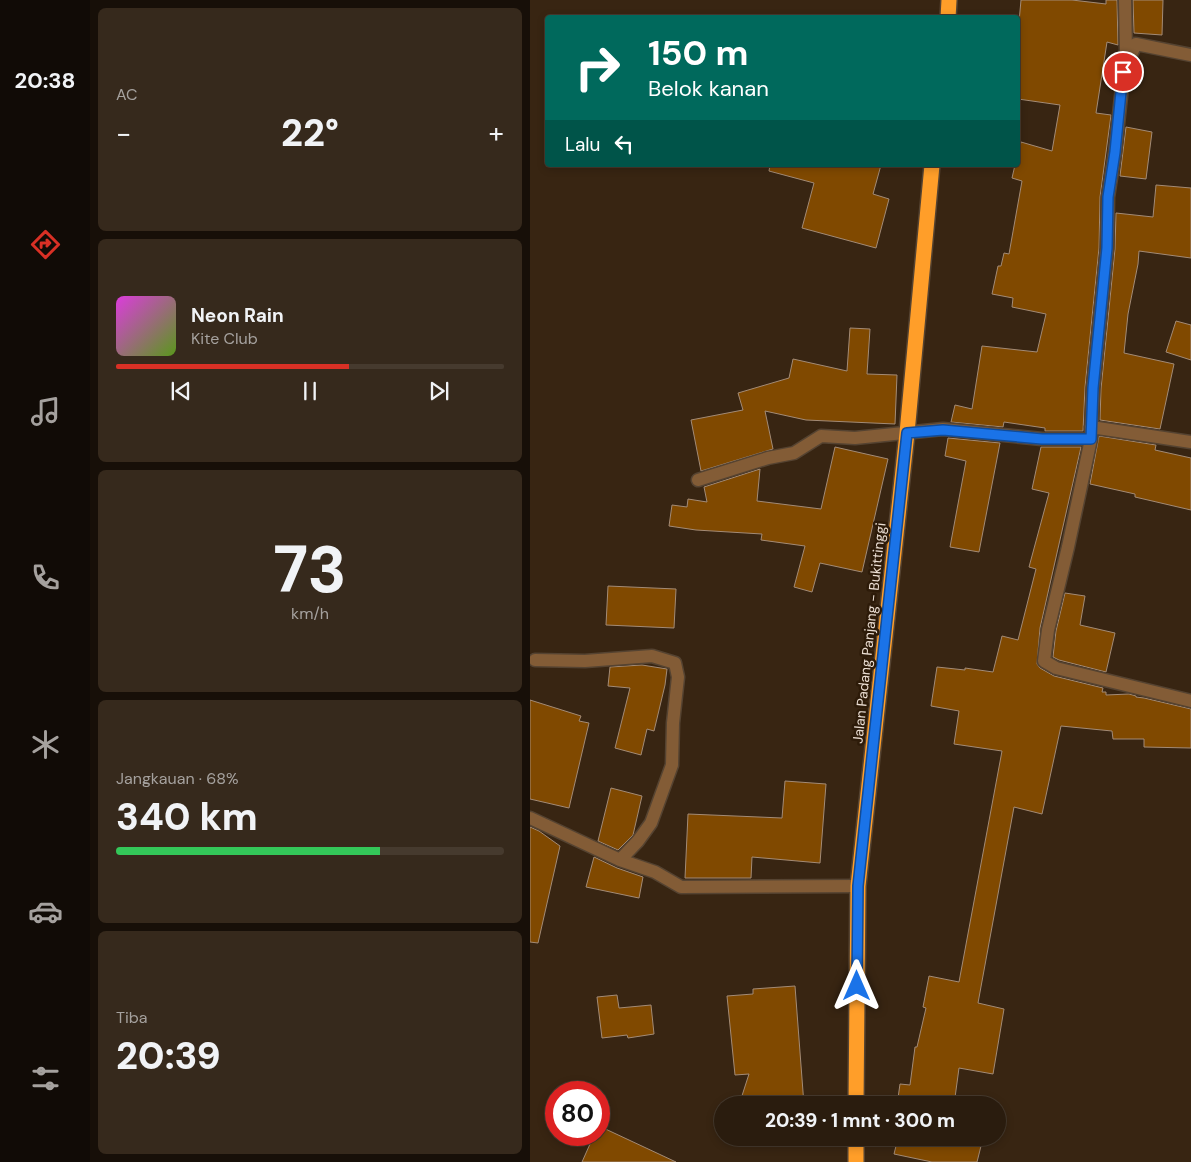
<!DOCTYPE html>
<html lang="id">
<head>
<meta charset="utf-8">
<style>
	:root { --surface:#2a1c0e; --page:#36291c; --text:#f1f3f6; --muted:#a5a19e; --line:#463a2e; --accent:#d93025 }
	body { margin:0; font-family:"DM Sans",sans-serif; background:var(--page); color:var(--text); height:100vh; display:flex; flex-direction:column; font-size:19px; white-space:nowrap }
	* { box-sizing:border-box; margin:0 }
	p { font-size:16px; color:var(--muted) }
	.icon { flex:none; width:28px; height:28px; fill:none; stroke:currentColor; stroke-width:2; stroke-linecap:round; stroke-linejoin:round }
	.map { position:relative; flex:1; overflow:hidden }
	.side { display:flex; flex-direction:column; gap:8px; padding:8px; background:#170f08; width:440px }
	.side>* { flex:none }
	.banner { position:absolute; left:15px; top:15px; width:475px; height:152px; border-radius:5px; box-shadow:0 2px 8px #0003,0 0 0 1px var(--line); background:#00695c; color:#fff; overflow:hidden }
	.speed { position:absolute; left:15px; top:1081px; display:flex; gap:10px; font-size:25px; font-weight:700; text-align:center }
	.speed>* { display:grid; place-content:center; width:65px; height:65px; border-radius:50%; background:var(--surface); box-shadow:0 2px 8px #0003,0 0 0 1px var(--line); line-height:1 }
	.speed .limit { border:8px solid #d22; background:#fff; color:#111 }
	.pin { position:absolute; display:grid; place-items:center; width:42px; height:42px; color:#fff; margin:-21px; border:2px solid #fff; border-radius:50%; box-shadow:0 1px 5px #0007 }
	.me { position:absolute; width:55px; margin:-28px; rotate:0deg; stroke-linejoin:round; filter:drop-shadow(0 0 4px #0008) }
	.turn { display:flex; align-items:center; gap:18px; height:105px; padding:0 20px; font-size:22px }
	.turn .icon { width:65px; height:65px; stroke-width:2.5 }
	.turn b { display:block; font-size:35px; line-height:42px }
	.then { display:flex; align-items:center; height:48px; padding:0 20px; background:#0003; gap:10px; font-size:19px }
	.big { font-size:38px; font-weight:800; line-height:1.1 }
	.side .tile { flex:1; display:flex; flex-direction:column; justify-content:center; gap:8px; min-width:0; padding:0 18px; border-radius:8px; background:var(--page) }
	.side .dial { align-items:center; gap:0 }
	.dial b { font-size:65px; line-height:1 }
	.song { display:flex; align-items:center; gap:15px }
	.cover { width:60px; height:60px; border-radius:8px; background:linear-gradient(135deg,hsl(300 70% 55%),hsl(90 70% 35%)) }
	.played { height:5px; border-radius:2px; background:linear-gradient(90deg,var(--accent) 60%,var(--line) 60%) }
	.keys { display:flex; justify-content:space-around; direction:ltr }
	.heat { display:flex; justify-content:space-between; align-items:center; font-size:28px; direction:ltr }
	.charge { height:8px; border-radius:4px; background:linear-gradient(90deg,#34c759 68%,var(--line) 0) }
	.trip { position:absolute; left:184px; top:1096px; width:292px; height:50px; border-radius:25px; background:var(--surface); box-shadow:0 2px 8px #0003,0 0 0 1px var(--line); font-weight:800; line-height:50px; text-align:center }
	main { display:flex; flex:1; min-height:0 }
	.dock { display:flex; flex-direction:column; width:90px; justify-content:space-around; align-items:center; background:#110b06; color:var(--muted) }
	.dock .icon { width:35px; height:35px }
	.dock .selected { color:var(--accent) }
	.dock b { font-size:22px; color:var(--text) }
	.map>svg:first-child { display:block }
</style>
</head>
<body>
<main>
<nav class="dock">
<b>20:38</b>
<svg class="icon selected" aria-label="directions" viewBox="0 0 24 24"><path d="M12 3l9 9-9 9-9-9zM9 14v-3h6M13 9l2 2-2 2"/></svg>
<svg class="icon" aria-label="music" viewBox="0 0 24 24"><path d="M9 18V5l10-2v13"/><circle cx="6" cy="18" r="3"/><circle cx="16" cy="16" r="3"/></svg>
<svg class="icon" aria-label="phone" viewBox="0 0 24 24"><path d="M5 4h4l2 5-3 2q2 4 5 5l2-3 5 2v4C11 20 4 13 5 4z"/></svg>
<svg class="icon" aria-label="climate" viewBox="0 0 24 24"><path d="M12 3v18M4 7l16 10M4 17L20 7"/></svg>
<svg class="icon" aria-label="car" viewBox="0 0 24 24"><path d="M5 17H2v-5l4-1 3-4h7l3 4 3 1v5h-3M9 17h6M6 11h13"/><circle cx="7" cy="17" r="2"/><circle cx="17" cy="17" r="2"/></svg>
<svg class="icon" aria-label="filters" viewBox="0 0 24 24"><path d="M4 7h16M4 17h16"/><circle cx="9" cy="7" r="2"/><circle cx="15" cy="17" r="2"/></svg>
</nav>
<section class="side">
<div class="tile"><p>AC</p>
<div class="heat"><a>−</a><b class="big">22°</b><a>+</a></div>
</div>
<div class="tile">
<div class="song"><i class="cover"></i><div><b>Neon Rain</b><p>Kite Club</p></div></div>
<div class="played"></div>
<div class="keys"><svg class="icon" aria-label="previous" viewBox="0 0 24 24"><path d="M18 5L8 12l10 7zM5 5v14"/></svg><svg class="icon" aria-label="pause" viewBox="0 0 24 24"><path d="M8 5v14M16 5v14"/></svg><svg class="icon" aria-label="next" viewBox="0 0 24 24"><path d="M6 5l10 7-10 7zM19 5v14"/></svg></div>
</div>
<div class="tile dial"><b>73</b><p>km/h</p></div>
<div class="tile"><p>Jangkauan · 68%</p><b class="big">340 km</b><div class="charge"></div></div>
<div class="tile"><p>Tiba</p><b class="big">20:39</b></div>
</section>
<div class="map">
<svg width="661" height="1162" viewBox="0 0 661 1162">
	<rect width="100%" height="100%" fill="#382512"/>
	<!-- building -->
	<path fill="#804900" stroke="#a38b76" d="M 491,0 L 542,0 L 576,4 L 576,0 L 587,0 L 588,45 L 577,42 L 566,113 L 581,115 L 570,197 L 569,248 L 555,387 L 553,431 L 515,431 L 515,428 L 474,422 L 473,427 L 421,422 L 425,405 L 442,409 L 452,346 L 507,352 L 516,314 L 482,307 L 483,298 L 462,294 L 468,266 L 471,266 L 474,253 L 479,254 L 492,181 L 482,178 L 485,165 L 488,165 L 488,156 L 491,142 L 522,151 L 530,105 L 488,99 L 488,33 Z
		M 603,0 L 633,0 L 632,35 L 604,33 Z
		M 596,127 L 622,132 L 616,179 L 590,176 Z
		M 240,165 L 351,165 L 343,194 L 359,199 L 346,248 L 272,228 L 284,183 L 239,171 Z
		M 626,185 L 661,188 L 661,258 L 609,251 L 608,264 L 598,314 L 594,353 L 644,364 L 630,429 L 570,420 L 571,389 L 585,249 L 586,213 L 623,217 Z
		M 646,321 L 661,325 L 661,360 L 636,352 Z
		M 320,328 L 340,329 L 337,374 L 367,375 L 365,424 L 276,420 L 235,411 L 243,449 L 171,471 L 161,420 L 213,410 L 208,393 L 259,378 L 263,359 L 317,371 Z
		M 569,436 L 626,445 L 625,450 L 661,458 L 661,510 L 605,497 L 605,494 L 560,484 Z
		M 418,438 L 470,443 L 449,552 L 420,547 L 436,461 L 415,456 Z
		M 305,447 L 358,459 L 332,572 L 290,563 L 282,592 L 264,587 L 275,546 L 231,540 L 232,534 L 166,530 L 139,526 L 142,505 L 157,507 L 158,499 L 177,502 L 174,487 L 230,469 L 227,501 L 291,509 Z
		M 511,447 L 551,447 L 510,628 L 507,664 L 510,668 L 524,676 L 573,688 L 572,692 L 576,692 L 576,695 L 599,694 L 606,696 L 606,697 L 614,698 L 661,709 L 661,748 L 614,747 L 614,739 L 583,739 L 582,731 L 531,726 L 512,814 L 484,807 L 448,1003 L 474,1009 L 463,1074 L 429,1068 L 424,1105 L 367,1105 L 370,1084 L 380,1085 L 385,1047 L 387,1047 L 396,1008 L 393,1007 L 399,976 L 429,982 L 472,751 L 424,744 L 429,711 L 401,706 L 407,667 L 435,670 L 435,668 L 463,672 L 472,636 L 488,640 L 506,569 L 499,567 L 519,493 L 502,489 Z
		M 78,586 L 146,589 L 144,628 L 76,625 Z
		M 535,593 L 555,596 L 550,625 L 585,633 L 576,672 L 529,660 L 523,657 L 526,631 Z
		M 112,665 L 137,669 L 135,685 L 124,731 L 117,729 L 111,755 L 85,748 L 100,688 L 78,686 L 80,667 Z
		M 0,700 L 51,716 L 49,721 L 59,723 L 39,808 L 0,799 Z
		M 255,781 L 296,784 L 290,863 L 222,857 L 221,878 L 155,878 L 158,814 L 252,818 Z
		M 81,788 L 112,796 L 103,835 L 88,850 L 68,841 Z
		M 0,827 L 9,831 L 30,846 L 8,943 L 0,942 Z
		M 64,857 L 87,868 L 113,877 L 109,898 L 56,887 Z
		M 265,986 L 274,1105 L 209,1105 L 219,1074 L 205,1075 L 197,996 L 223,994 L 223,989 Z
		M 87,995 L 89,1008 L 121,1005 L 124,1034 L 98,1038 L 97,1035 L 72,1038 L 67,997 Z
		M 69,1126 L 146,1162 L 52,1162 L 64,1135 L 69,1135 Z
		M 368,1138 L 453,1138 L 447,1162 L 402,1162 L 364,1154 Z"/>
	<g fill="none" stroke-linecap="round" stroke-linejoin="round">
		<defs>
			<path id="minor" d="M 595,0 L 596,50 L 585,152 L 578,197 L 577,248 L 563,388 L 561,439 L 538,547 L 518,630 L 514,661 L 526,668 L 661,701
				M 598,61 L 606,44 L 661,55
				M 561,427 L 661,442
				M 168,480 L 238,458 L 264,453 L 291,436 L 325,438 L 413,429 L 512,439 L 561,439
				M 5,660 L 55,661 L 122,656 L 145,663 L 148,677 L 143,723 L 142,765 L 121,823 L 108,841 L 90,860
				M 0,818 L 90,860 L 125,872 L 151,887 L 328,886"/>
			<path id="highway" d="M 418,18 L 419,0
				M 326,1105 L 328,886 L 377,433 L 402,165
				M 326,1162 L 326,1138"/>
		</defs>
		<!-- minor casing -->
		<use href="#minor" stroke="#554331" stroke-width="15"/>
		<!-- highway casing -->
		<use href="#highway" stroke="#554331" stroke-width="18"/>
		<!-- minor -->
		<use href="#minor" stroke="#835c36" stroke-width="12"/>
		<!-- highway -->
		<use href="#highway" stroke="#ff9e29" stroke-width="15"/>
	</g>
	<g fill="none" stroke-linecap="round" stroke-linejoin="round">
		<defs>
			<path id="route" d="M 327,986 L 328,886 L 377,433 L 413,430 L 512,439 L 561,439 L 563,388 L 577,248 L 578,197 L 585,152 L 593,72"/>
		</defs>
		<!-- route casing -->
		<use href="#route" stroke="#114b97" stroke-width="12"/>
		<!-- route -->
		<use href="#route" stroke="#1a73e8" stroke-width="9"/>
	</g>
	<g text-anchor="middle" stroke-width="5" stroke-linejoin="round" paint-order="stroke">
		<!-- street labels -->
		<g font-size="14" fill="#ebded3" stroke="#2d1b09">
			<text transform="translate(339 633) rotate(-84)" y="5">Jalan Padang Panjang - Bukittinggi</text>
		</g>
	</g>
</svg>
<div class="speed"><div class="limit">80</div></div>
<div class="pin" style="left:593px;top:72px;background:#d93025"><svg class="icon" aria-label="arrive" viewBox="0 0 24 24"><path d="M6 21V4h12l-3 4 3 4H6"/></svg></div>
<svg class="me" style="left:327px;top:986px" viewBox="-20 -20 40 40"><path d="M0-17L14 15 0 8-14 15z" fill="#1a73e8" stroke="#fff" stroke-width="4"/></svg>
<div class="trip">20:39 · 1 mnt · 300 m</div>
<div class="banner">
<div class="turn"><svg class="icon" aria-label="right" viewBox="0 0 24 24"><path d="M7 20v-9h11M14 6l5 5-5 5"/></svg><div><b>150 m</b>Belok kanan</div></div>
<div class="then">Lalu<svg class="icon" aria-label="left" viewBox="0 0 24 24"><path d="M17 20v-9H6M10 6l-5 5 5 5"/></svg></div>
</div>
</div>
</main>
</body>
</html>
